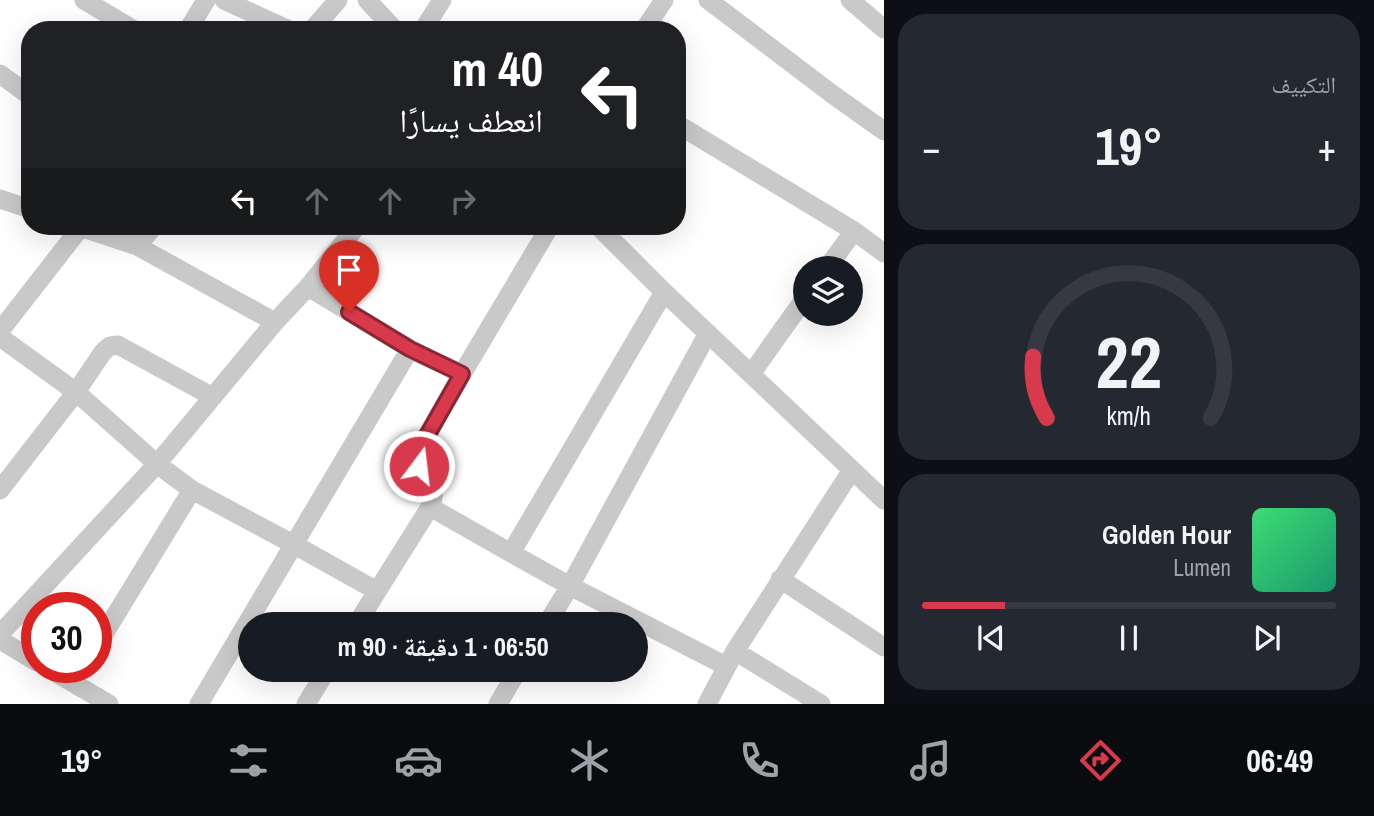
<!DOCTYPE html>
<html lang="ar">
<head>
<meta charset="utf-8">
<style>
	:root { --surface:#171b24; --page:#242831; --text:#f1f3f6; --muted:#9ea1a6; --line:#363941; --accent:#d8394d }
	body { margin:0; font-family:"Archivo Narrow","Noto Naskh Arabic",sans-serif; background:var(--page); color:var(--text); direction:rtl; height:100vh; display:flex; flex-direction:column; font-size:26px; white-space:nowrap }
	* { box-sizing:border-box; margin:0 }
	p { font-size:23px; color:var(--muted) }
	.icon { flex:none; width:38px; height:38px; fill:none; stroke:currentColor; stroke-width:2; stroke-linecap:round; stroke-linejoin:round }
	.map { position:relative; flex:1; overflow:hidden; direction:ltr }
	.drawer { display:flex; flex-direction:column; gap:14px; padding:14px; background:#0d0f14; width:490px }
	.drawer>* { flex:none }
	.guide { position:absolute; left:21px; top:21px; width:665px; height:214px; border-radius:28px; box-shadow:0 7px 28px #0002; direction:rtl; background:#202124; color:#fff; overflow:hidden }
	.fabs { position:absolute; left:793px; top:256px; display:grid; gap:14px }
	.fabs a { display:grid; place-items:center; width:70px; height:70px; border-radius:50%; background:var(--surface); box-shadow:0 7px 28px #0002; font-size:35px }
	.speed { position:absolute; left:21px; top:592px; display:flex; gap:14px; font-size:35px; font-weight:700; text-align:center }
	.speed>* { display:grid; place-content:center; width:91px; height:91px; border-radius:50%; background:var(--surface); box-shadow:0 7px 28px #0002; line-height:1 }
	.speed .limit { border:10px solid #d22; background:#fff; color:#111 }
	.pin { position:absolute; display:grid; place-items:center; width:60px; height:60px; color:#fff; margin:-72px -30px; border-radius:50% 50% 50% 0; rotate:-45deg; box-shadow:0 0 7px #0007 }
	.pin .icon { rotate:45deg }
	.me { position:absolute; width:77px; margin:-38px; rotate:15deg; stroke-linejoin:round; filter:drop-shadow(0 0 5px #0008) }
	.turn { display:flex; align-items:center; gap:24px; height:147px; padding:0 28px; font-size:32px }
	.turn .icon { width:91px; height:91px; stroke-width:2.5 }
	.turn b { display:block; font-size:49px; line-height:60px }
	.lanes { display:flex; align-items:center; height:66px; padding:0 28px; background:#0003; justify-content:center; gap:35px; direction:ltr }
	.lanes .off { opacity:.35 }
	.big { font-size:52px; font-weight:800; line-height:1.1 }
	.drawer .card { flex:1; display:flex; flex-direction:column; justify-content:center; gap:10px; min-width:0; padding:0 24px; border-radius:28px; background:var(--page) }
	.drawer .dial { align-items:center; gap:0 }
	.dial svg { height:182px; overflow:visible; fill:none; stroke:var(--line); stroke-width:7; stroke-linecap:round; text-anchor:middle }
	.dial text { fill:var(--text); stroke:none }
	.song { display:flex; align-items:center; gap:21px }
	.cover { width:84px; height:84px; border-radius:10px; background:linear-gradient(135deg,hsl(140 70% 55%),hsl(160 70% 35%)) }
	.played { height:7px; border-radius:4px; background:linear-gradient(90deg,var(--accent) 20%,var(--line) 20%) }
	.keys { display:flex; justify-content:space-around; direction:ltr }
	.heat { display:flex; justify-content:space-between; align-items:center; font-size:38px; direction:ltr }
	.trip { position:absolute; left:238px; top:612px; width:410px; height:70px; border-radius:35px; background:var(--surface); box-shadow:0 7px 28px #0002; font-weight:800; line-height:70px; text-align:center; direction:rtl }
	.tab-bar { display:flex; height:112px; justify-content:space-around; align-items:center; background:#090b0e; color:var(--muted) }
	.tab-bar .icon { width:49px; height:49px }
	.tab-bar .current { color:var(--accent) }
	.tab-bar b { font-size:32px; color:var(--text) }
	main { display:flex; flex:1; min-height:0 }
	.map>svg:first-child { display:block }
</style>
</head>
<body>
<main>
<section class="drawer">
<div class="card"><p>التكييف</p>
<div class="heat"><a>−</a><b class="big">19°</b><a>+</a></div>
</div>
<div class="card dial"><svg viewBox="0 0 100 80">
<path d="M14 69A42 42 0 1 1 86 69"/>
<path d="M14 69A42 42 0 0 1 8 42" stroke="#d8394d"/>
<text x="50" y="56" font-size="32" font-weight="700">22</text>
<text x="50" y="72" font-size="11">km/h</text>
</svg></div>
<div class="card">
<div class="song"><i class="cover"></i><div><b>Golden Hour</b><p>Lumen</p></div></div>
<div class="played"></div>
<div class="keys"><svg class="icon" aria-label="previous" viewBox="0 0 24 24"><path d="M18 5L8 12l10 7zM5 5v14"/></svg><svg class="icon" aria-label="pause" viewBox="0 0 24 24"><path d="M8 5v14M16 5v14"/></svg><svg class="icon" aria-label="next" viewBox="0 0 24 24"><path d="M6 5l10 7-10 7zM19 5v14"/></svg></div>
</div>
</section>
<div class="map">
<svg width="884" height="704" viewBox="0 0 884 704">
	<rect width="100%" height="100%" fill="#fff"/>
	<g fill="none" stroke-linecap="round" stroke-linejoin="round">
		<!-- minor -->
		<path stroke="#c9c9c9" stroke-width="19" d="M 84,0 L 134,30
			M 224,0 L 289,30
			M 367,0 L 395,30
			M 708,0 L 832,94 L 884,131
			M 850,0 L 884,29
			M 188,30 L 206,0
			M 312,30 L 338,0
			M 423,30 L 442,0
			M 644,30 L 664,0
			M 0,74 L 30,96
			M 677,124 L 854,231 L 884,253
			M 0,199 L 30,209
			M 77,226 L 137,246 L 275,322
			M 598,226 L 664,292 L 884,500
			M 137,246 L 154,226
			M 827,268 L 854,231
			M 308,287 L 410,349 L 462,374
			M 664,292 L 511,553 L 570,586 L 726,666
			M 0,331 L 81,227
			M 0,337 L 76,392 L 157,464 L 192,490 L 293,544 L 377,591
			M 751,374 L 805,298
			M 0,490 L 76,392 L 103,352 L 110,346 L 118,345 L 213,397
			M 430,507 L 511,553
			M 780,579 L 884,647
			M 356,625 L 430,507 C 440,484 428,480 416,461 L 416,455 L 462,374 L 550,226
			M 546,625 L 570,586 L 708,333
			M 0,634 L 157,464 L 275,322 L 308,287 L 357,226
			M 0,640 L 37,662
			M 96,647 L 192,490
			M 735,651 L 821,704
			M 46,667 L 109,704
			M 199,704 L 410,349
			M 306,704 L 327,670
			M 498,704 L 518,670
			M 707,704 L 735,651 L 852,470"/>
	</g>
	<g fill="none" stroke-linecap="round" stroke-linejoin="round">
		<defs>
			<path id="route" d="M 349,312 L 410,349 L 462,374 L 416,455 L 416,461 L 419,466"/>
		</defs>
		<!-- route casing -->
		<use href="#route" stroke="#8c2532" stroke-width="18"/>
		<!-- route -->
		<use href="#route" stroke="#d8394d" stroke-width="12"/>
	</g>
</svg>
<div class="fabs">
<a><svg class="icon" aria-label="layers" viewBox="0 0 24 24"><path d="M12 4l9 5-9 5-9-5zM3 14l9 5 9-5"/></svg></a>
</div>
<div class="speed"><div class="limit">30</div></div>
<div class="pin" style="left:349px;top:312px;background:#d93025"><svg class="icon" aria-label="arrive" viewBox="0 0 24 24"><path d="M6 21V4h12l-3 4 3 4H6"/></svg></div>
<svg class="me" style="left:419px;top:466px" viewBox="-20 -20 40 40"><circle r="17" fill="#d8394d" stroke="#fff" stroke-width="3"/><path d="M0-11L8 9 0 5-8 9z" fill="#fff"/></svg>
<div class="trip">06:50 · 1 دقيقة · 90 m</div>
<div class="guide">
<div class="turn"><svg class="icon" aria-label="left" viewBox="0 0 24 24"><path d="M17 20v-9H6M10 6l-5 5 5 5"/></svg><div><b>40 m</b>انعطف يسارًا</div></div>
<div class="lanes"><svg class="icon" aria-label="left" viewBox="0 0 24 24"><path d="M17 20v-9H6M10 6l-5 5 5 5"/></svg><svg class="icon off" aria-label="ahead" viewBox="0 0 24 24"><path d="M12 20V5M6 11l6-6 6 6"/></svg><svg class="icon off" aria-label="ahead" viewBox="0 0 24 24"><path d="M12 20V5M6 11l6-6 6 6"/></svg><svg class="icon off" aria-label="right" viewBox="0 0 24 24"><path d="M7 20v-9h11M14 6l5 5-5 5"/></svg></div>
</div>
</div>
</main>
<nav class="tab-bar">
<b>06:49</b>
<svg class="icon current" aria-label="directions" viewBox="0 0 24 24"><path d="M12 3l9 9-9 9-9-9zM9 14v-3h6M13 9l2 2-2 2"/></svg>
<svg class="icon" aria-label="music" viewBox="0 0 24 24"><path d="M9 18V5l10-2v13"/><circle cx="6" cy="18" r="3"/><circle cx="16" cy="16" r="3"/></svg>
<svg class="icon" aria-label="phone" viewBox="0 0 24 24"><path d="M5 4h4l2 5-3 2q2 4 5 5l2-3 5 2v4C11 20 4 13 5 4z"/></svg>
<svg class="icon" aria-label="climate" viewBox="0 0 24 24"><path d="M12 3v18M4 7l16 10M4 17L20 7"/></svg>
<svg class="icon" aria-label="car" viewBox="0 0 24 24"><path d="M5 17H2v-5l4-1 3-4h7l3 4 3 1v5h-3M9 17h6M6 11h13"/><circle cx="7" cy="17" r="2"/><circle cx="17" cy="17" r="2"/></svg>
<svg class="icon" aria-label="filters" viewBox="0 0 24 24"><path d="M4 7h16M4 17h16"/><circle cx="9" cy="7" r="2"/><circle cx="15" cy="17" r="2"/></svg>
<b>19°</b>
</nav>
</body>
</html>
